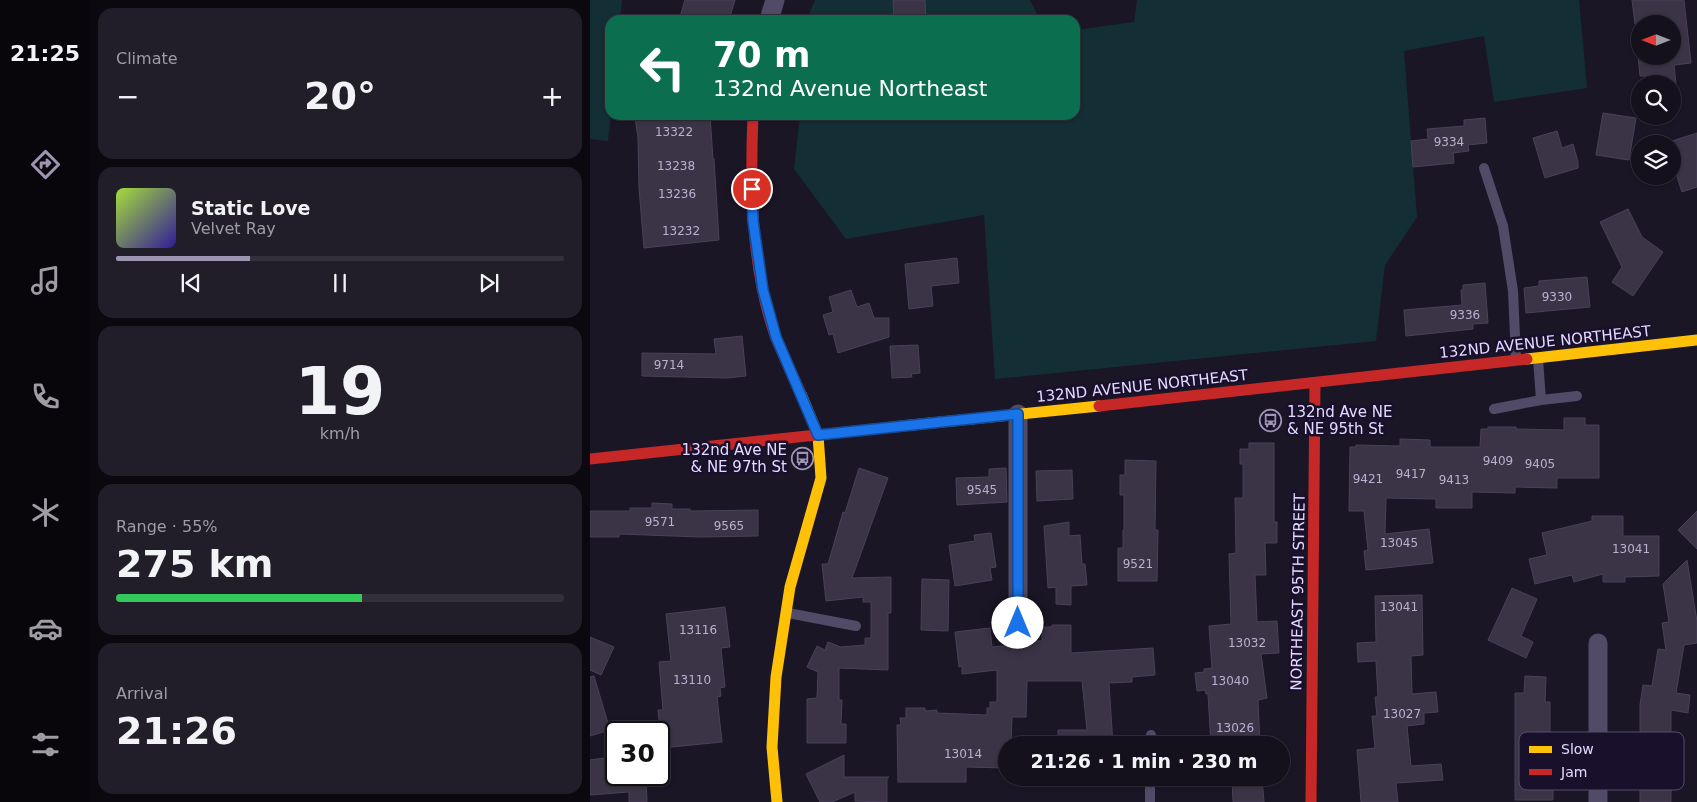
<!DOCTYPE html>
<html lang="en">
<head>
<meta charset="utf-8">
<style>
	:root { --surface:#14101c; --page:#211e29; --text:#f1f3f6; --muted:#9d9da3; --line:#33303b; --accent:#9e95b3 }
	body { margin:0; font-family:"DejaVu Sans",sans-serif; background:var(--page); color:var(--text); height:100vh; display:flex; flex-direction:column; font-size:19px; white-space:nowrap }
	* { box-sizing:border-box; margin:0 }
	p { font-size:16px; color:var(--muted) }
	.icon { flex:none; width:28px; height:28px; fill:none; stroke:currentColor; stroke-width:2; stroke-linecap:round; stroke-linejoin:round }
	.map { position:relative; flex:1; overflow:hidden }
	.panel { display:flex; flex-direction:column; gap:8px; padding:8px; background:#0b090f; width:500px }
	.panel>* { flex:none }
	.hud { position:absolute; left:15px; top:15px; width:475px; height:105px; border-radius:15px; box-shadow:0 1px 4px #0004,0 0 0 1px var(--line); background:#0b6e4f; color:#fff; overflow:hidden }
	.needle { width:32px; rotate:270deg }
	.buttons { position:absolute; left:1041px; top:15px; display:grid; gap:10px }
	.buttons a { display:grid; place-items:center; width:50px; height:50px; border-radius:50%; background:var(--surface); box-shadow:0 1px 4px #0004,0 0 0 1px var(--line); font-size:25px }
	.speed { position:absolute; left:15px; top:721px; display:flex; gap:10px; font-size:25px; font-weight:700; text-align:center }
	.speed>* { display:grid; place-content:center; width:65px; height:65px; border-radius:50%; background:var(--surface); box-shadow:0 1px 4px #0004,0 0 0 1px var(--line); line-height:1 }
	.speed .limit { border:2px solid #111; border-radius:8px; background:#fff; color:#111 }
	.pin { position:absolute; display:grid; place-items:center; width:42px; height:42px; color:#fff; margin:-21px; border:2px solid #fff; border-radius:50%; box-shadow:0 1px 5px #0007 }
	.me { position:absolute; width:55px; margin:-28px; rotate:0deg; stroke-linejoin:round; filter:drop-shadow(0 0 4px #0008) }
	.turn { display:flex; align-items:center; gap:18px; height:105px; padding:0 25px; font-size:22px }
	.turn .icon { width:65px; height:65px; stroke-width:2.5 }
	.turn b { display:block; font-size:35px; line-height:42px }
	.big { font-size:38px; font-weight:600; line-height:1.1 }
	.panel .card { flex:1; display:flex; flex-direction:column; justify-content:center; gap:8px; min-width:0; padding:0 18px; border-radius:15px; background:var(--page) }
	.panel .dial { align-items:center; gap:0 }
	.dial b { font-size:65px; line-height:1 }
	.song { display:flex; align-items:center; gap:15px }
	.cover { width:60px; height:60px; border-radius:8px; background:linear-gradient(135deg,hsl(80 70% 55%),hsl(250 70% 35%)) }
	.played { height:5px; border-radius:2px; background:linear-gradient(90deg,var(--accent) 30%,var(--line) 30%) }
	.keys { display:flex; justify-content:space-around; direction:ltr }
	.heat { display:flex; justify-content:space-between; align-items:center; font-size:28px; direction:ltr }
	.charge { height:8px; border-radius:4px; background:linear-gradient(90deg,#34c759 55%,var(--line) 0) }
	.trip { position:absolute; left:408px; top:736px; width:292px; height:50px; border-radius:25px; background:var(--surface); box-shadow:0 1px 4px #0004,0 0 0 1px var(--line); font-weight:600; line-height:50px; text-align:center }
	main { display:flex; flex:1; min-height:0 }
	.tab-bar { display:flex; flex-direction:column; width:90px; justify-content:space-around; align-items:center; background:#08060b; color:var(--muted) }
	.tab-bar .icon { width:35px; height:35px }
	.tab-bar .current { color:var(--accent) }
	.tab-bar b { font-size:22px; color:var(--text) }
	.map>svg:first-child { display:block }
</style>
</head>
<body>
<main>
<nav class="tab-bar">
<b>21:25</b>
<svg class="icon current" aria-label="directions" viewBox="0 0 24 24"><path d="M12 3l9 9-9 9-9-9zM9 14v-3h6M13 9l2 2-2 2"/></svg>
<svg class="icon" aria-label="music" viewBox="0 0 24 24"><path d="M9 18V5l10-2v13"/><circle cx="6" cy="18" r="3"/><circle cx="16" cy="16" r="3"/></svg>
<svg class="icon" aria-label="phone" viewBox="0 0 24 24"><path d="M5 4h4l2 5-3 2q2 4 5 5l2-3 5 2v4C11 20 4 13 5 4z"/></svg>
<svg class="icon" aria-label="climate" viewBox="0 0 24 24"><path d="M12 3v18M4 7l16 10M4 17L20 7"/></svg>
<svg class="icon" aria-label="car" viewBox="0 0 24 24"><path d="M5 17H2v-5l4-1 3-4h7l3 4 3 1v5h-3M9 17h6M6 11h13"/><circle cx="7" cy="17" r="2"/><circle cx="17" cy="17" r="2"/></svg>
<svg class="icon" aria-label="filters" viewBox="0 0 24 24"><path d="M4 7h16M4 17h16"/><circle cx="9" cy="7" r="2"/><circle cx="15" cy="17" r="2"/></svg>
</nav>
<section class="panel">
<div class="card"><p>Climate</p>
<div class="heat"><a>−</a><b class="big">20°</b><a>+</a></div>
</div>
<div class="card">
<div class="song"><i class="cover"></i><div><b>Static Love</b><p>Velvet Ray</p></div></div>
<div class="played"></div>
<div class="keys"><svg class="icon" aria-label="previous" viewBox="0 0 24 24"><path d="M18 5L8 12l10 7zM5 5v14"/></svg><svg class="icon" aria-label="pause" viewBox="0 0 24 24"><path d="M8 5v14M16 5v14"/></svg><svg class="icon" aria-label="next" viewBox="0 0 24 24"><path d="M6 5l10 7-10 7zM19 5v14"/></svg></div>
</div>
<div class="card dial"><b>19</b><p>km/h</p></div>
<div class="card"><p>Range · 55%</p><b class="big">275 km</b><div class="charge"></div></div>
<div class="card"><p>Arrival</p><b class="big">21:26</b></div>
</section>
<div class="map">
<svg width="1107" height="802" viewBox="0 0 1107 802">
	<rect width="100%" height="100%" fill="#1b1626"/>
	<!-- green -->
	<path fill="#132e34" d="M 0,0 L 32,0 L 30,20 L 20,20 L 21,115 L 18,141 L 0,139 Z
		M 225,0 L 440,0 L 450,20 L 219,20 L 220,12 Z
		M 547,0 L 989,0 L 997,88 L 904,102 L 894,36 L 814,51 L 827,217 L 795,265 L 786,341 L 405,379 L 394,215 L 256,239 L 204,169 L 210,115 L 485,115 L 485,30 L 544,22 Z"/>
	<!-- building -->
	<path fill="#3b3447" stroke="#494158" d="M 95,0 L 145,0 L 139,20 L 89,20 Z
		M 303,0 L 335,0 L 336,20 L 304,20 Z
		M 1042,0 L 1094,0 L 1101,63 L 1084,65 L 1086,84 L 1056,84 L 1055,76 L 1050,76 L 1048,56 L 1082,56 L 1082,24 L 1045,24 Z
		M 1013,113 L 1046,118 L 1039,160 L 1006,155 Z
		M 66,115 L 120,115 L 123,159 L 124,159 L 129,240 L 54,248 L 49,188 L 48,138 L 45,117 Z
		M 895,118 L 897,143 L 878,145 L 879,151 L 863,153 L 864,163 L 823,167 L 821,141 L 838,139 L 837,129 L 874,126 L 874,120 Z
		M 967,131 L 972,148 L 983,144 L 988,162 L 988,168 L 955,178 L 943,138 Z
		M 1107,133 L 1107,187 L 1092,192 L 1082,161 L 1082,141 Z
		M 1038,209 L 1052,237 L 1073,252 L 1043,296 L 1022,282 L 1032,267 L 1010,222 Z
		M 367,258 L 369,283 L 341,286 L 343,306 L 319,309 L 315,264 Z
		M 997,277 L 1000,307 L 936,313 L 934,288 L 949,286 L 949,281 Z
		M 895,283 L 898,323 L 883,324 L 883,329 L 816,336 L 814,310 L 872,305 L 871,290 L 873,289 L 873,285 Z
		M 261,290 L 267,307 L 279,303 L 284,318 L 299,318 L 299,337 L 248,353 L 243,334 L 239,335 L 233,315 L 243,312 L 239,297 Z
		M 152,336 L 156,376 L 137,378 L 52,376 L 52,353 L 126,354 L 124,339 Z
		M 328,345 L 330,373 L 321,374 L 322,377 L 302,378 L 300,346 Z
		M 974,418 L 995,418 L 995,425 L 1009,425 L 1009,478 L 967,478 L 967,488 L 925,487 L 925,493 L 882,492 L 882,508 L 846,508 L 846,499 L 796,498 L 795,534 L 839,529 L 843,563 L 776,570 L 774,551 L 778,550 L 774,511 L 759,511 L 760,447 L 766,447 L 766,445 L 810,446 L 810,439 L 840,440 L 840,447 L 890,447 L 891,429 L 898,429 L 898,427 L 926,427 L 926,429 L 974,430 Z
		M 659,443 L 684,443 L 684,522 L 687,522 L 687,543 L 675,543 L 676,575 L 665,575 L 667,622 L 687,621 L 689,653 L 671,654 L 677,698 L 668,700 L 670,745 L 621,745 L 618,694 L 616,694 L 615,690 L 607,691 L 605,673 L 614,672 L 614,669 L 622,668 L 619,626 L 641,624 L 639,554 L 646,553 L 645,498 L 653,498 L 653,464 L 650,464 L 650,449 L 659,449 Z
		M 535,460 L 566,461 L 565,530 L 568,530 L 567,581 L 528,581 L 528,548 L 533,548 L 533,530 L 534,530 L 534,495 L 530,495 L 530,475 L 535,475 Z
		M 269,468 L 298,478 L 262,578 L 301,577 L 301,613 L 298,613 L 298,670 L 249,668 L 249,700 L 252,700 L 251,724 L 256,724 L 256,743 L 217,743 L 217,699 L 227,698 L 228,672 L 217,667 L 227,646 L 235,650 L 238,642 L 251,647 L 275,645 L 275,638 L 281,638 L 281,602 L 273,602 L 273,597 L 236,601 L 232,564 L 238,564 L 253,512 L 255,513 Z
		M 416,468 L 417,502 L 367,505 L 366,478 L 399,477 L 399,469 Z
		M 482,470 L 483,499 L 447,501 L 446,471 Z
		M 62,503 L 82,504 L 82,509 L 100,509 L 100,511 L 168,510 L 168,536 L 110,537 L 29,534 L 29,537 L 0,537 L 0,511 L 40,511 L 40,508 L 62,508 Z
		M 1107,511 L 1107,549 L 1088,530 Z
		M 1002,516 L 1033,516 L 1033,536 L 1069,536 L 1069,576 L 1035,577 L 1035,582 L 1013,582 L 1013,574 L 984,582 L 982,575 L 945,584 L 939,559 L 957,555 L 952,533 L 1002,521 Z
		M 479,522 L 479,536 L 490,535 L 492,564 L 495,564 L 497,585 L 481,586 L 481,605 L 466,604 L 466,587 L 458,588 L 454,526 Z
		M 401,533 L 406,567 L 400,568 L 402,580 L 365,586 L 359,545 L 385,541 L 384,535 Z
		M 1097,560 L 1107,621 L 1107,643 L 1094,645 L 1086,693 L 1100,695 L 1098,713 L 1081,710 L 1081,802 L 1050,802 L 1050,705 L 1053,685 L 1062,686 L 1068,649 L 1076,650 L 1072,623 L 1079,622 L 1073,584 Z
		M 332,579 L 359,580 L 358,631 L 331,630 Z
		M 922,588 L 947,599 L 931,636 L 943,642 L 936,658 L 898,640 Z
		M 832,595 L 833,655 L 821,656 L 822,694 L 846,692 L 848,712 L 834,713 L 834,724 L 817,726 L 821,766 L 851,764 L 853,780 L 806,783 L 808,802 L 771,802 L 767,750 L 785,748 L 782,716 L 787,716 L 785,697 L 788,697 L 786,661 L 768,662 L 767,643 L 786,642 L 785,596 Z
		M 135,607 L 140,647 L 131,648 L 135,687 L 130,688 L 131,696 L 127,697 L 132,742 L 72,748 L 68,710 L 73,710 L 69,662 L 81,661 L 76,614 Z
		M 462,625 L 481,625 L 481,653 L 563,648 L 565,675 L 542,677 L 542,682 L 519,683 L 523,745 L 468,745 L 468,730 L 497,730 L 492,681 L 437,681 L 436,717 L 422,717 L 421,745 L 416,745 L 416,768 L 376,767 L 376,782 L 308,782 L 307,725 L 311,725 L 310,718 L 316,718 L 316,708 L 335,708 L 335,711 L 347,710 L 347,713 L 397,715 L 397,708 L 400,708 L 400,702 L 407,702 L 407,670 L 372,674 L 372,666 L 369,667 L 365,632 L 400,628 L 402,647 L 443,643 L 443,641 L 452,641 L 452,627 L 462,627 Z
		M 0,637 L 24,647 L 11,675 L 0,670 Z
		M 4,676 L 20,730 L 0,736 L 0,677 Z
		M 935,676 L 956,677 L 955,702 L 960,702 L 960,732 L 952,732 L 952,783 L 963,783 L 963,800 L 925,800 L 925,693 L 934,693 Z
		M 254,755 L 254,777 L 299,777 L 297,778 L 297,802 L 265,801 L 265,792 L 242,802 L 230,802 L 216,774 Z
		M 22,757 L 24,775 L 56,775 L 57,802 L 39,802 L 39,792 L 0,795 L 0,760 Z
		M 642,778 L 672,778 L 674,802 L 643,802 Z"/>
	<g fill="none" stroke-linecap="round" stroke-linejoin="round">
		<!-- lane -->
		<path stroke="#514b67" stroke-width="10" d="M 894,168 L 913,226 L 923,291 L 926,359
			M 948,359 L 951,400
			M 904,409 L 951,400 L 987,396
			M 198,613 L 266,626
			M 561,745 L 561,735
			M 560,778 L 560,802"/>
		<!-- street -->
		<path stroke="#514b67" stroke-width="19" d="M 179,20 L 185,0
			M 428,623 L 428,414
			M 1008,643 L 1008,802"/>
		<!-- slow -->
		<path stroke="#ffc107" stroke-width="11" d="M 937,359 L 1107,340
			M 312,426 L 509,406
			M 187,802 L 182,747 L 186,677 L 200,587 L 231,478 L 228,435 L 211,394"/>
		<!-- jam -->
		<path stroke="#c62828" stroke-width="11" d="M 163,115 C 160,186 161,270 186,338 C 194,357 203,376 211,394
			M 509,406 L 937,359
			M 0,459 L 312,426
			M 721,802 L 725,383"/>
	</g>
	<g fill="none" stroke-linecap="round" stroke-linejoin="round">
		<defs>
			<path id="route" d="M 162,189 L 163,221 L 173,290 L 186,337 L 228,435 L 428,414 L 428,623"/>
		</defs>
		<!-- route casing -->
		<use href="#route" stroke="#114b97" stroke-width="12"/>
		<!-- route -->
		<use href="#route" stroke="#1a73e8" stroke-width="9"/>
	</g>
	<!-- icons -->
	<defs>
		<symbol id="bus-ring" viewBox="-11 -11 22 22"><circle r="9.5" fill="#19102c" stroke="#9e95b3" stroke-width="1.5"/><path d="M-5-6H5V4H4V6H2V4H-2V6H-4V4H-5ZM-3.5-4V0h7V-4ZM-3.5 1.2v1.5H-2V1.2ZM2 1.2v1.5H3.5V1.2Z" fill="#9e95b3"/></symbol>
	</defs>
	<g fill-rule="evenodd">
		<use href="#bus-ring" x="668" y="408" width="25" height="25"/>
		<use href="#bus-ring" x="200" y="446" width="25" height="25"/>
	</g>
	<g text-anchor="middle" stroke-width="5" stroke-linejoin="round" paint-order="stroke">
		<!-- number labels -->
		<g font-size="12" fill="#bab0d1">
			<text x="84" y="136">13322</text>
			<text x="859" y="146">9334</text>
			<text x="86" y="170">13238</text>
			<text x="87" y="198">13236</text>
			<text x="91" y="235">13232</text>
			<text x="967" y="301">9330</text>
			<text x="875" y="319">9336</text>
			<text x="79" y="369">9714</text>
			<text x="908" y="465">9409</text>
			<text x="950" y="468">9405</text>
			<text x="821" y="478">9417</text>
			<text x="778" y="483">9421</text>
			<text x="864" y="484">9413</text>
			<text x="392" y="494">9545</text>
			<text x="70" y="526">9571</text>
			<text x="139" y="530">9565</text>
			<text x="809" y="547">13045</text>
			<text x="1041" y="553">13041</text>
			<text x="548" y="568">9521</text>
			<text x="809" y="611">13041</text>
			<text x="108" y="634">13116</text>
			<text x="657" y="647">13032</text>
			<text x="102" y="684">13110</text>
			<text x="640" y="685">13040</text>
			<text x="812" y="718">13027</text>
			<text x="645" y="732">13026</text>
			<text x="373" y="758">13014</text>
		</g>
		<!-- street labels -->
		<g font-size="15" fill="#e4daff" stroke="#19102c">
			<text transform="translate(955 342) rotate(-6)" y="5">132ND AVENUE NORTHEAST</text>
			<text transform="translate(552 386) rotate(-6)" y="5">132ND AVENUE NORTHEAST</text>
			<text transform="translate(708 592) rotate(-89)" y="5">NORTHEAST 95TH STREET</text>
		</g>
		<!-- poi labels -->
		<g font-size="15" fill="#e4daff" stroke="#19102c" text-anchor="start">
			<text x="697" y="417">132nd Ave NE<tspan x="697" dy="17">&amp; NE 95th St</tspan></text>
			<text x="197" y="455" text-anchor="end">132nd Ave NE<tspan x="197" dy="17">&amp; NE 97th St</tspan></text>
		</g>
	</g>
	<!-- legend -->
	<rect x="929" y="732" width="165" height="58" rx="8" fill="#19102c" stroke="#564d6b" stroke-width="1"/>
	<rect x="939" y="746" width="23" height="7" fill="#ffc107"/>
	<rect x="939" y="769" width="23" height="6" fill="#c62828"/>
	<g font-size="14" fill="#e4daff">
		<text x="971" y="754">Slow</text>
		<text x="971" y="777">Jam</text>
	</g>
</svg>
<div class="buttons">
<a><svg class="needle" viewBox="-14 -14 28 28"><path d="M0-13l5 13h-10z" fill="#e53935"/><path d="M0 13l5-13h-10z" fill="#9d9da3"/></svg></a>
<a><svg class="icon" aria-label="search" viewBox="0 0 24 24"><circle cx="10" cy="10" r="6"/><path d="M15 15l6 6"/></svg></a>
<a><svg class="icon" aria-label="layers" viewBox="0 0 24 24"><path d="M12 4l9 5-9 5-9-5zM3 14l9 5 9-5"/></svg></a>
</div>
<div class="speed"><div class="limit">30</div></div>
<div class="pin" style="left:162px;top:189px;background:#d93025"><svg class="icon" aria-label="arrive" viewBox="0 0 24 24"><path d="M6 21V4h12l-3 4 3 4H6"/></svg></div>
<svg class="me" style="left:428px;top:623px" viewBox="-20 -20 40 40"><circle r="19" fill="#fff"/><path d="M0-13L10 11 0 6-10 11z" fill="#1a73e8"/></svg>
<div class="trip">21:26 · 1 min · 230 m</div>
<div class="hud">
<div class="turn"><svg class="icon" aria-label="left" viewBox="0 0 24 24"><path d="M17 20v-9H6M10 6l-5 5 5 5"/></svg><div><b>70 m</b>132nd Avenue Northeast</div></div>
</div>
</div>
</main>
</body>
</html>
